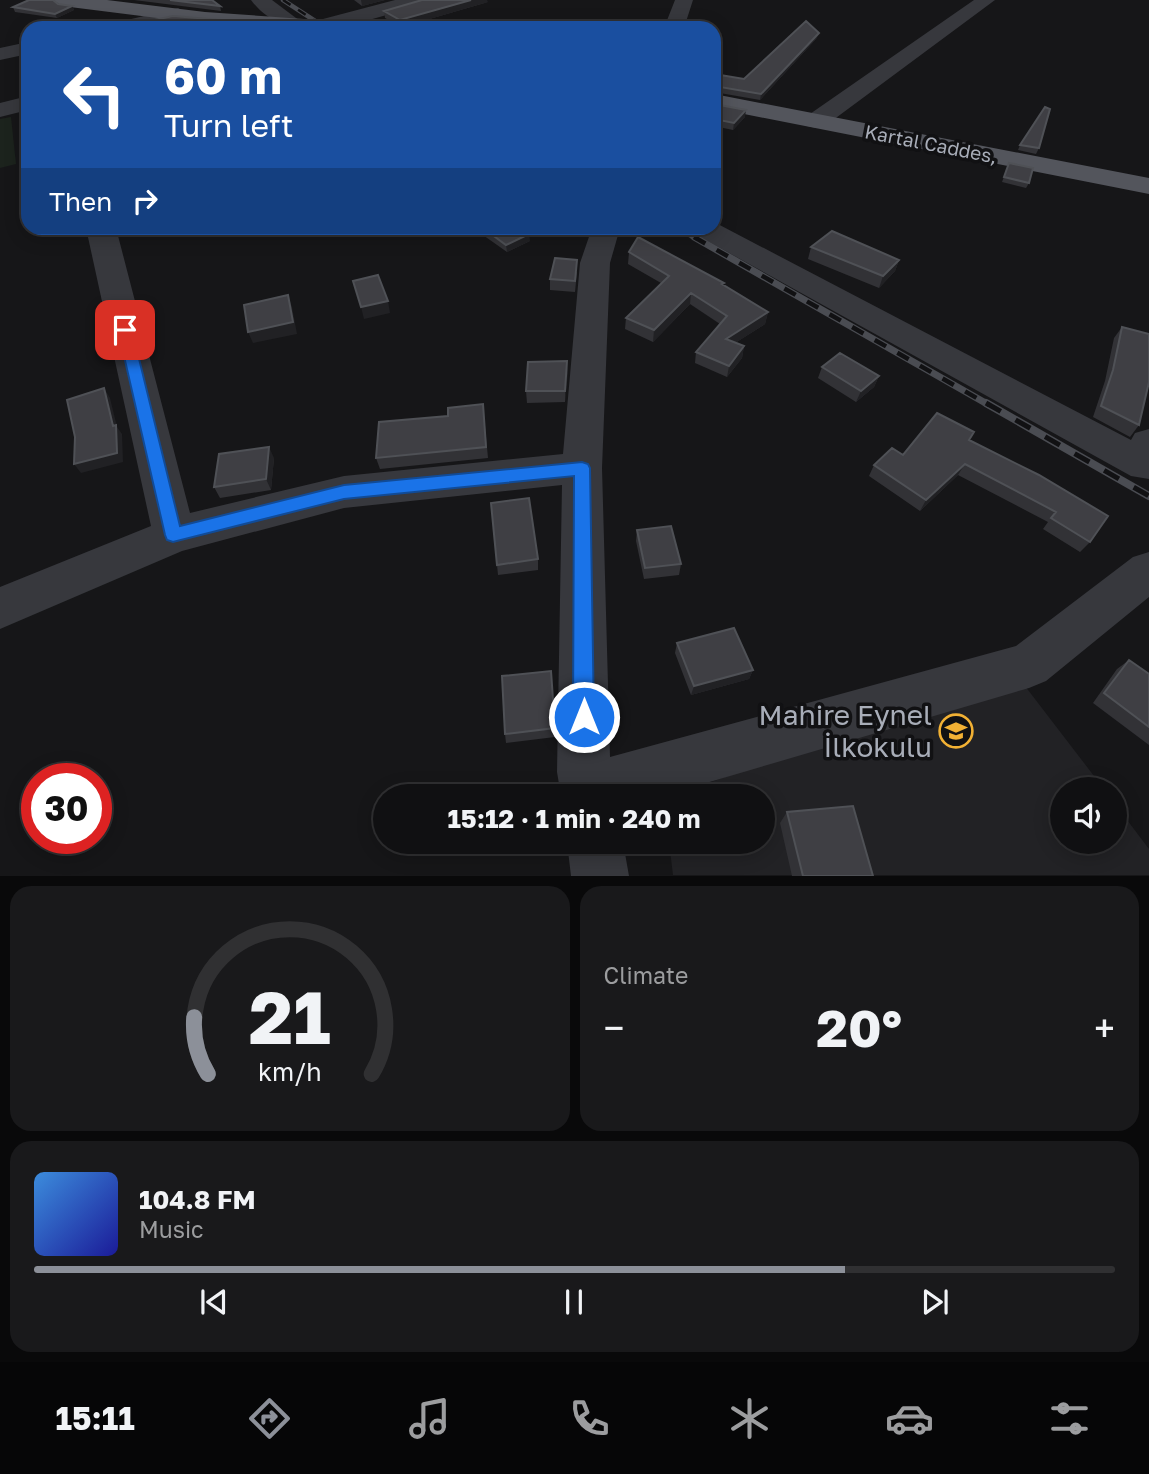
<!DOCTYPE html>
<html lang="en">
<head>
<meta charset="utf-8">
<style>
	:root { --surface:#101012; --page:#19191b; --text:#f1f3f6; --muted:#9c9d9f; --line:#303032; --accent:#8c9099 }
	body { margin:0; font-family:"Golos Text",sans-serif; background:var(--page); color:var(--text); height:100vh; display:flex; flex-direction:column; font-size:26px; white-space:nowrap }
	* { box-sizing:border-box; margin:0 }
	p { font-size:23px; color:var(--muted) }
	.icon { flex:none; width:38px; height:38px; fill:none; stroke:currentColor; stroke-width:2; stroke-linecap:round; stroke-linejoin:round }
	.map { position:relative; height:876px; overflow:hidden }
	.drawer { display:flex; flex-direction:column; gap:10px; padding:10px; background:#09090a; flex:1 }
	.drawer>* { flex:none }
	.banner { position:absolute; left:21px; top:21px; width:700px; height:214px; border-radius:21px; box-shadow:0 4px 18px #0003,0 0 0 2px var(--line); background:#1a4fa0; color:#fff; overflow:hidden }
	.tools { position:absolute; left:1050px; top:777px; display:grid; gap:14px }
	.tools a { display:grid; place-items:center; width:77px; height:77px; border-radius:50%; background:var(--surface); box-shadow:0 4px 18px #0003,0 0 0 2px var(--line); font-size:35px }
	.speed { position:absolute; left:21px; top:763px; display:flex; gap:14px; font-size:35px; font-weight:700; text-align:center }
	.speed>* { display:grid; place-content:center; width:91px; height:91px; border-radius:50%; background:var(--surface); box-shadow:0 4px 18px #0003,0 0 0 2px var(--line); line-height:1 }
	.speed .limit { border:10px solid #d22; background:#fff; color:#111 }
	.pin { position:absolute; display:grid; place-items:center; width:60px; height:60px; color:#fff; margin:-30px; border-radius:14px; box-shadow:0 4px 10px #0006 }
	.me { position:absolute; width:77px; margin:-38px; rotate:0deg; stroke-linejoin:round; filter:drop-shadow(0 0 5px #0008) }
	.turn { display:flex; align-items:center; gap:24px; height:147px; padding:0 28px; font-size:32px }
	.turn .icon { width:91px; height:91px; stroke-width:2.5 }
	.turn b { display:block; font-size:49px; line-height:60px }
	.then { display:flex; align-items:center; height:66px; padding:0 28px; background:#0003; gap:14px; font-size:26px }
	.big { font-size:52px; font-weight:700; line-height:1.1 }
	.drawer .card { flex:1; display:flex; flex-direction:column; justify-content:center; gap:10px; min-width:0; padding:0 24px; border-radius:21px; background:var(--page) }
	.drawer .dial { align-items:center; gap:0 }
	.dial svg { height:182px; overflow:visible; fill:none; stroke:var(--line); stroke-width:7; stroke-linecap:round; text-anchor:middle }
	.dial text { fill:var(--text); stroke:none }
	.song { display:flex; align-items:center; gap:21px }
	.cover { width:84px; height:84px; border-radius:10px; background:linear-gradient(135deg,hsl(210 70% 55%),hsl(240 70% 35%)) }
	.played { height:7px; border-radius:4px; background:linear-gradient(90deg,var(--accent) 75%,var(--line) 75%) }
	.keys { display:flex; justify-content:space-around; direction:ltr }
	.heat { display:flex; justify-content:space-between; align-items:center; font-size:38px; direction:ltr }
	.drawer .tiles { flex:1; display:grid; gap:10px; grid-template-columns:1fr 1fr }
	.card:last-child { grid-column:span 2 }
	.trip { position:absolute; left:373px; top:784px; width:402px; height:70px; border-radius:35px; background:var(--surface); box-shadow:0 4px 18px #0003,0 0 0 2px var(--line); font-weight:700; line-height:70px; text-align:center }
	.tab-bar { display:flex; height:112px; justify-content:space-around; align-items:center; background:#060607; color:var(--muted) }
	.tab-bar .icon { width:49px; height:49px }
	.tab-bar .active { color:var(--accent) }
	.tab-bar b { font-size:32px; color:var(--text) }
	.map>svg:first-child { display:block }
</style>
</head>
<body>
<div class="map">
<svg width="1149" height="876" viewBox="0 0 1149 876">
	<rect width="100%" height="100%" fill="#161618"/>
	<!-- built -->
	<path fill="#222225" d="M 1015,673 L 1104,789 L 1062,789 L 1062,842 L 1115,842 L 1115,804 L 1149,849 L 1149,875 L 673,875 L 669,842 L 763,842 L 763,796 L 672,796 Z"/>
	<!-- green -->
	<path fill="#1c231d" d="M 11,117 L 16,164 L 0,168 L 0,119 Z"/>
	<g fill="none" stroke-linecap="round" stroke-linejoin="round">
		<!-- minor -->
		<path fill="#37383d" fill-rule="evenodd" d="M 251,0 L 272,0 L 304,24 L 395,0 L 426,0 L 424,4 C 371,18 291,54 251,0 Z
			M 675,0 L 693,0 L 684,28 L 664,28 Z
			M 974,0 L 995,0 L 825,126 L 816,128 L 807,126 L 804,121 L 807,116 Z
			M 178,8 L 188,14 L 185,18 L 143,28 L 107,28 L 110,24 Z
			M 28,42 L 28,54 L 0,60 L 0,48 Z
			M 28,96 L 28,110 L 0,117 L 0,103 Z
			M 714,222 L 1131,440 L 1135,433 L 1149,429 L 1149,479 L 1131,476 L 695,234 L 690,228 L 714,228 Z
			M 86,228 L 116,228 L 190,513 L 344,476 L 563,454 L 580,263 L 592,228 L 620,228 L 610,263 L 602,468 L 610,757 L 1016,646 L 1133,557 L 1149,552 L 1149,597 L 1046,681 L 1029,688 L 662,796 L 561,796 L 557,772 L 562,485 L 344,508 L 182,551 L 0,629 L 0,587 L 151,526 Z
			M 567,842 L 623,842 L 629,876 L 571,876 Z"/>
		<!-- major -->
		<path fill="#53555c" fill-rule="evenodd" d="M 53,0 L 107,0 L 205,12 L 347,22 L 354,24 L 357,28 L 263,28 L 205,24 L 62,6 Z
			M 714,94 L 1149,178 L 1149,194 L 714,108 Z"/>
		<defs>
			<path id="rail-far3" d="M 283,0 L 326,28"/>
			<path id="rail-far2" d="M 678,228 L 697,239"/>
			<path id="rail-far1" d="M 694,237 L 989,405"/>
			<path id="rail" d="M 986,403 L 1149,496"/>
		</defs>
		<!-- rail-far3 casing -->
		<use href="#rail-far3" stroke="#4a4c52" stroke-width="4.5"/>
		<!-- rail-far2 casing -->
		<use href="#rail-far2" stroke="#4a4c52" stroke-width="5"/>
		<!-- rail-far1 casing -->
		<use href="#rail-far1" stroke="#4a4c52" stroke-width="7"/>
		<!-- rail casing -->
		<use href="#rail" stroke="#4a4c52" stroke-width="8"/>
		<!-- rail-far3 -->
		<use href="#rail-far3" stroke="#111113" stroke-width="2.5" stroke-dasharray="9" stroke-linecap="butt"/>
		<!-- rail-far2 -->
		<use href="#rail-far2" stroke="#111113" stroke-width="3.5" stroke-dasharray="10" stroke-linecap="butt"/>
		<!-- rail-far1 -->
		<use href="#rail-far1" stroke="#111113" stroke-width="4.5" stroke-dasharray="13" stroke-linecap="butt"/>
		<!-- rail -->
		<use href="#rail" stroke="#111113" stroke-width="5" stroke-dasharray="17" stroke-linecap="butt"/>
	</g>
	<!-- wall -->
	<path fill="#323236" d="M 134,0 L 212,0 L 220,6 L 221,11 Z
		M 354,0 L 385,0 L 362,6 Z
		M 488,2 L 402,27 L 385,18 L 384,11 Z
		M 58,4 L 72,6 L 74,10 L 57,18 L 15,12 L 13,7 Z
		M 817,38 L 760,100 L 714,92 L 714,74 L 744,79 Z
		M 714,104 L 745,117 L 733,130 L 714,126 Z
		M 1020,145 L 1039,148 L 1036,154 L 1018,150 Z
		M 1009,163 L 1029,183 L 1026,188 L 1002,182 Z
		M 473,228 L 520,228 L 530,241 L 507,252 Z
		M 811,247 L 899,260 L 895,271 L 879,288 L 808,259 Z
		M 629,252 L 723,285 L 768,312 L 765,324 L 735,343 L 744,346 L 742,358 L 727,377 L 695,363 L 696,352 L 720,324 L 690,304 L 653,342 L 625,329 L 626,318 L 661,283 L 628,264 Z
		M 577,272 L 575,292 L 550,290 L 550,279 Z
		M 1122,327 L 1139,425 L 1130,437 L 1093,417 L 1105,381 L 1114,338 Z
		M 567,361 L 565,402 L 527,403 L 526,391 Z
		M 822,367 L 879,376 L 874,387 L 856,402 L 818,378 Z
		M 483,404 L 488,458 L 380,469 L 376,458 L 448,416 Z
		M 970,440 L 1039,475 L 1090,542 L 1080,552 L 1043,529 L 1048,522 L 958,475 L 920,511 L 869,476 L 874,465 L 903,455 Z
		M 274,458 L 271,490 L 220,498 L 214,487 Z
		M 637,530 L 681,564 L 679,575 L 644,579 L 636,541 Z
		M 538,559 L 538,570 L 498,575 L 497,565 Z
		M 677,643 L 753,670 L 749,679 L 691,695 L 675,653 Z
		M 1129,660 L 1149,674 L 1149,745 L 1093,703 L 1117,669 Z
		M 551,671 L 555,737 L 506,743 L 505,734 Z
		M 787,812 L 873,876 L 792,876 L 780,823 Z"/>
	<!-- shaded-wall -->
	<path fill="#212124" d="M 361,0 L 385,0 L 362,6 Z
		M 471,0 L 487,0 L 488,2 L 402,27 L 400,20 Z
		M 72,6 L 74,10 L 57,18 L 55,14 Z
		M 819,33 L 817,38 L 760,100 L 761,94 Z
		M 746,110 L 745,117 L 733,130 L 734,123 Z
		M 529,234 L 530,241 L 507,252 L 506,245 Z
		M 899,260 L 895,271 L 879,288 L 883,276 Z
		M 691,293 L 690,304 L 653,342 L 654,330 Z
		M 288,295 L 292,307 L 297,334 L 253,343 L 248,332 Z
		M 388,301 L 390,313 L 364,319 L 361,307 Z
		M 768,312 L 765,324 L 724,350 L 726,339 Z
		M 744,346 L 742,358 L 727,377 L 729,366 Z
		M 567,361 L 568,373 L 565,402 L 565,391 Z
		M 879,376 L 874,387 L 856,402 L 861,391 Z
		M 104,388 L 110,398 L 117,427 L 122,434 L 123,462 L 81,473 L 74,464 L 113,426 Z
		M 269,447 L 274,458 L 271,490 L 266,479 Z
		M 965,464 L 958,475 L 920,511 L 926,500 Z
		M 753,670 L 749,679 L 691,695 L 694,686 Z"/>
	<!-- building -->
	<path fill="#3f3f44" stroke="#4f5156" stroke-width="2" d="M 29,0 L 53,0 L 58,4 L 72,6 L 55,14 L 13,7 Z
		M 170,0 L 212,0 L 220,6 Z
		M 422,0 L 471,0 L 400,20 L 384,11 Z
		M 173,16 L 244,22 L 252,28 L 167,28 L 153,26 L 150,21 Z
		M 806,21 L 819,33 L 761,94 L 714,86 L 714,74 L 744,79 Z
		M 714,104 L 746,110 L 734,123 L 714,119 Z
		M 1045,107 L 1050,109 L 1039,148 L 1020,145 Z
		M 1009,163 L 1033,168 L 1029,183 L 1004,177 Z
		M 483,228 L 520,228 L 529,234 L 506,245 Z
		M 832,231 L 899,260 L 883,276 L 811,247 Z
		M 638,237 L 724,283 L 722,284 L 768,312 L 726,339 L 744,346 L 729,366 L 696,352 L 727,316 L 691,293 L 654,330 L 626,318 L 669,276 L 629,252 Z
		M 555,258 L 577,260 L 575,281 L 550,279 Z
		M 378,275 L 388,301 L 361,307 L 353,281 Z
		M 288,295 L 293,322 L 248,332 L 244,305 Z
		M 1122,327 L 1149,334 L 1149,382 L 1139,425 L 1101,406 L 1113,370 Z
		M 840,353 L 879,376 L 861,391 L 822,367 Z
		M 567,361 L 565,391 L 526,391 L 528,362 Z
		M 104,388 L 113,426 L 116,425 L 117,453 L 74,464 L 75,437 L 67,400 Z
		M 483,404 L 486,447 L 376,458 L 379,422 L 448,416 L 448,408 Z
		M 937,413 L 974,432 L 969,440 L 1039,475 L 1108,516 L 1090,542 L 1051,518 L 1056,512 L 965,464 L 926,500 L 874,465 L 892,448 L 903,455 Z
		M 269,447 L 266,479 L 214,487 L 219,454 Z
		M 529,498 L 538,559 L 497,565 L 491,503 Z
		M 671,526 L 681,564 L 645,568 L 637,530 Z
		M 734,628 L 753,670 L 694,686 L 677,643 Z
		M 1129,660 L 1149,674 L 1149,727 L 1104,693 Z
		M 551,671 L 555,728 L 505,734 L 502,676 Z
		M 853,806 L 873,876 L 803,876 L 787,812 Z"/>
	<!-- route -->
	<path fill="#1a73e8" stroke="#114b97" stroke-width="2" d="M 125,325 L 132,330 L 180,526 L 344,485 L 582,462 L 588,464 L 590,468 L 594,717 L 591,724 L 584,727 L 576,724 L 573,717 L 574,476 L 344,499 L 173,542 L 167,540 L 165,535 L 118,330 Z"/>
	<!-- icons -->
	<defs>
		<symbol id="school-ring" viewBox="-11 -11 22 22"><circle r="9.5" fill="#111113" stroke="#f2b134" stroke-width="1.5"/><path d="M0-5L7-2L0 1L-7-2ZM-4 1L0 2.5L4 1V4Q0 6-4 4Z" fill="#f2b134"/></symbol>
	</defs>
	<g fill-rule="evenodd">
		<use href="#school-ring" x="937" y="712" width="38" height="38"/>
	</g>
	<g text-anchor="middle" stroke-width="7" stroke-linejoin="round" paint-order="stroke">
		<!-- far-street labels -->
		<g font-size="19" fill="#a8adb8" stroke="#111113">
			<text transform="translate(931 144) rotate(11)" y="7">Kartal Caddes,</text>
		</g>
		<!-- near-poi labels -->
		<g font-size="28" fill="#a8adb8" stroke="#111113" text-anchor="end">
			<text x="932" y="725">Mahire Eynel<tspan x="932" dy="32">İlkokulu</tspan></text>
		</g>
	</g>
</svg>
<div class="tools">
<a><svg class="icon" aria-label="sound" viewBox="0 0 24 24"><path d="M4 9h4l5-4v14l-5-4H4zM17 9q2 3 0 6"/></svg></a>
</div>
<div class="speed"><div class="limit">30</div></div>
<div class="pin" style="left:125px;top:330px;background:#d93025"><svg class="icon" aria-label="arrive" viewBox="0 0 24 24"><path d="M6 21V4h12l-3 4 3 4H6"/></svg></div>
<svg class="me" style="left:584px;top:717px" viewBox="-20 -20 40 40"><circle r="17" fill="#1a73e8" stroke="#fff" stroke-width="3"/><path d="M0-11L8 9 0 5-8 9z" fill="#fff"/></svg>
<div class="trip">15:12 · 1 min · 240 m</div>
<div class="banner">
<div class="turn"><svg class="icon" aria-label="left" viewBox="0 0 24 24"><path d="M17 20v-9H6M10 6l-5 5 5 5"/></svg><div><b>60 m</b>Turn left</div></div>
<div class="then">Then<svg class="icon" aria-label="right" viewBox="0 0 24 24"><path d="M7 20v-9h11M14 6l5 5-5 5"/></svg></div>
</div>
</div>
<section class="drawer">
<div class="tiles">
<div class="card dial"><svg viewBox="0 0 100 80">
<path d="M14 69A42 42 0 1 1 86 69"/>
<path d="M14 69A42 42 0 0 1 8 44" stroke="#8c9099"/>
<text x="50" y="56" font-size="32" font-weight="700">21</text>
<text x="50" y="72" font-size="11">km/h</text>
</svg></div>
<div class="card"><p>Climate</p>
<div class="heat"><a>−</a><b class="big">20°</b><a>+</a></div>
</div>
<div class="card">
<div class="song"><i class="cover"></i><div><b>104.8 FM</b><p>Music</p></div></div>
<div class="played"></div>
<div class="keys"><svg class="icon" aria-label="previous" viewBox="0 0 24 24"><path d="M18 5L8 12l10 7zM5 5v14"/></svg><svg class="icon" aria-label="pause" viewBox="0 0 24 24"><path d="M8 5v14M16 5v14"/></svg><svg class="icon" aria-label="next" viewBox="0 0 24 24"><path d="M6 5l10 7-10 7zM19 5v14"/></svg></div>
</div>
</div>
</section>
<nav class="tab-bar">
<b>15:11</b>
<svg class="icon active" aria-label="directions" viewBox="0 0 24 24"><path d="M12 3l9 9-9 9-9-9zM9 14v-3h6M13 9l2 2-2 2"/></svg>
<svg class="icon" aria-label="music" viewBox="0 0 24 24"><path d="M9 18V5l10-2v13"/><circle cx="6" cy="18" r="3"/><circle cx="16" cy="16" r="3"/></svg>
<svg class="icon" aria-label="phone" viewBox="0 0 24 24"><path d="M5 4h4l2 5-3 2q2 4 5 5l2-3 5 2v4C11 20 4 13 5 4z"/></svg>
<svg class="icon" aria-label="climate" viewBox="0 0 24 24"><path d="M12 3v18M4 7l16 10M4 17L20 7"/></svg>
<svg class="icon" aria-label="car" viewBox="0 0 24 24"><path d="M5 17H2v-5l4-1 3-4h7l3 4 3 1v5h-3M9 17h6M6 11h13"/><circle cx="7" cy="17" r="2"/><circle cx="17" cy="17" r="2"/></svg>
<svg class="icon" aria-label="filters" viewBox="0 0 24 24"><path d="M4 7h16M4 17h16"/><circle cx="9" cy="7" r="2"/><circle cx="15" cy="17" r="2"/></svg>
</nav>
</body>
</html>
